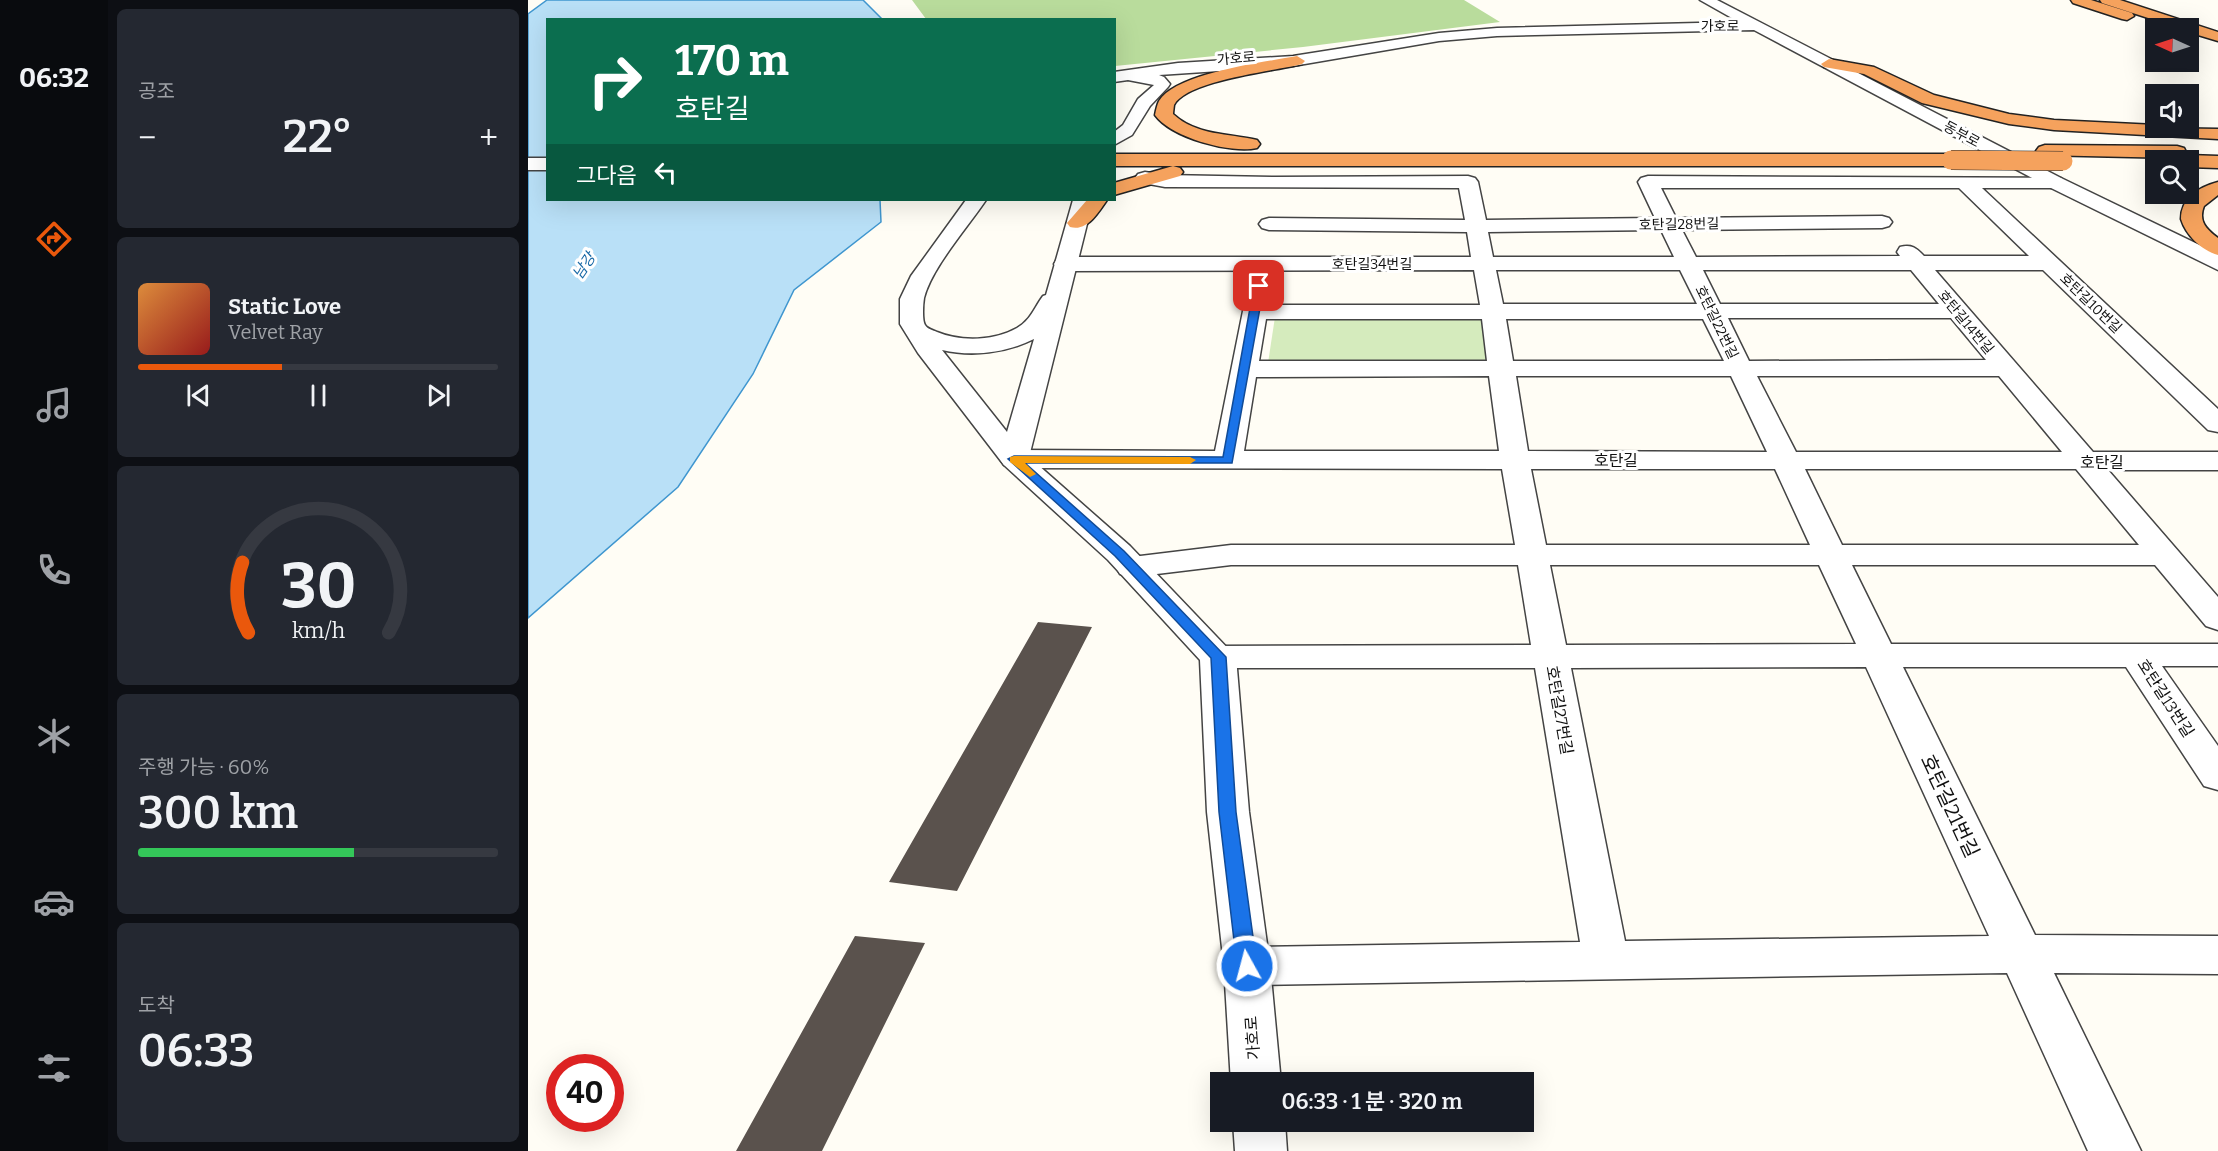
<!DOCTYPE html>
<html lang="ko">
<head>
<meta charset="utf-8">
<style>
	:root { --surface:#171b24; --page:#242831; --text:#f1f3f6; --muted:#9ea1a6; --line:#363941; --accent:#ea580c }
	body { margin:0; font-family:Bitter,"Noto Sans KR",serif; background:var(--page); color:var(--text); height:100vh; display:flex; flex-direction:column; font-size:22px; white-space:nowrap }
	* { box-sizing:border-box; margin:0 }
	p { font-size:20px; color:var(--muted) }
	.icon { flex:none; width:33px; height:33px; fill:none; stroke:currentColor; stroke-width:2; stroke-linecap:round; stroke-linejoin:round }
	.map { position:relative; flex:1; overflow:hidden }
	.details { display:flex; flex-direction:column; gap:9px; padding:9px; background:#0d0f14; width:420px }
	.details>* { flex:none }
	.guide { position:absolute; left:18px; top:18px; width:570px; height:183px; border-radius:0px; box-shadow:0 6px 24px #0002; background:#0b6e4f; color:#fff; overflow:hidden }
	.needle { width:39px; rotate:273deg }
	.buttons { position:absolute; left:1617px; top:18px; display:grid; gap:12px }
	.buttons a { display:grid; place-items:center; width:54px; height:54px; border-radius:0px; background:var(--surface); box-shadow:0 6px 24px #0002; font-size:30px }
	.speed { position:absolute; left:18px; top:1054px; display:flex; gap:12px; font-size:30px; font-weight:700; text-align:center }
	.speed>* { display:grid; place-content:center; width:78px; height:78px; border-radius:50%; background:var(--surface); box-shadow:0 6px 24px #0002; line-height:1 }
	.speed .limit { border:9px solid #d22; background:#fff; color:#111 }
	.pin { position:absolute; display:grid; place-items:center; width:51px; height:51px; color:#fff; margin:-26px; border-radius:12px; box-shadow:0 3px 9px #0006 }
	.me { position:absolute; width:66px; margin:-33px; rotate:353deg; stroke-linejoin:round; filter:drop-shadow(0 0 4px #0008) }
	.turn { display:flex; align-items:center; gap:21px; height:126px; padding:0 30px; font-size:27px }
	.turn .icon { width:78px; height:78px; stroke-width:2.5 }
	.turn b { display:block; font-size:42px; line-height:51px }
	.then { display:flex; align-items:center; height:57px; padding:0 30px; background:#0003; gap:12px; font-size:22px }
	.big { font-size:45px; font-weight:600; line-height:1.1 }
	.details .tile { flex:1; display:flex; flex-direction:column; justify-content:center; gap:9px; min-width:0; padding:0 21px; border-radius:9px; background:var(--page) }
	.details .dial { align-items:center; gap:0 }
	.dial svg { height:156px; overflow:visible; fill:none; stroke:var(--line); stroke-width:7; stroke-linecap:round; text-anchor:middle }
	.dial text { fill:var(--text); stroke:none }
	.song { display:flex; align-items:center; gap:18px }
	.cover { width:72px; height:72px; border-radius:9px; background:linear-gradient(135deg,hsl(30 70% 55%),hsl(0 70% 35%)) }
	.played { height:6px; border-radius:3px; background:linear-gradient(90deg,var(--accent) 40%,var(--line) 40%) }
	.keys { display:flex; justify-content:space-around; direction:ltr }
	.heat { display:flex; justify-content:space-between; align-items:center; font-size:33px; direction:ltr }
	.charge { height:9px; border-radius:4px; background:linear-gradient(90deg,#34c759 60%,var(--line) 0) }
	.trip { position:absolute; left:682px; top:1072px; width:324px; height:60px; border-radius:0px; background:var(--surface); box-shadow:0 6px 24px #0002; font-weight:600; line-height:60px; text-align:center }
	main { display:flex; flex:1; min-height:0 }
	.tab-bar { display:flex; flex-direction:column; width:108px; justify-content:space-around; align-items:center; background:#090b0e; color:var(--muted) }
	.tab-bar .icon { width:42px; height:42px }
	.tab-bar .on { color:var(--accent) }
	.tab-bar b { font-size:27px; color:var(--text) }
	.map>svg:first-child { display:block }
</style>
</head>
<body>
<main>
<nav class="tab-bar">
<b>06:32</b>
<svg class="icon on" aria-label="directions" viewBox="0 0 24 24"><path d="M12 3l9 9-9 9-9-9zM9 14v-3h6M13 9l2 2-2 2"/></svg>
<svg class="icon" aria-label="music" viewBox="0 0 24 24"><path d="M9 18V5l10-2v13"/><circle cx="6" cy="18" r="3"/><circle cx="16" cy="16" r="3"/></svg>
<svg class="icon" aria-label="phone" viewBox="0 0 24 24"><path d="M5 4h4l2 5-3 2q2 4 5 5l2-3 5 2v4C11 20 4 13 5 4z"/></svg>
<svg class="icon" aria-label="climate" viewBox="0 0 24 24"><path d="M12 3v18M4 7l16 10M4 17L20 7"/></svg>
<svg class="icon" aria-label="car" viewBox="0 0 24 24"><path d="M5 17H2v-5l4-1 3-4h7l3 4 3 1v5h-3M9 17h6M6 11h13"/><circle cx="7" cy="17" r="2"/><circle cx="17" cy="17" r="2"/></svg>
<svg class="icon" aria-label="filters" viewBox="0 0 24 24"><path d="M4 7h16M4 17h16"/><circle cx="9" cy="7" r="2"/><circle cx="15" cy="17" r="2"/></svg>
</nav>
<section class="details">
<div class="tile"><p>공조</p>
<div class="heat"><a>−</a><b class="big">22°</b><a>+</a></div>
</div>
<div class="tile">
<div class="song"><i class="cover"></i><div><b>Static Love</b><p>Velvet Ray</p></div></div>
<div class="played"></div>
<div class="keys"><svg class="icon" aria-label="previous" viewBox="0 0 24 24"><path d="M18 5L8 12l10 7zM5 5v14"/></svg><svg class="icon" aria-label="pause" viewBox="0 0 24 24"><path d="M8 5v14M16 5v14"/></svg><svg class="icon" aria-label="next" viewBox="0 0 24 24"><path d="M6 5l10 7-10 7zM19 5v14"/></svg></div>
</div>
<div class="tile dial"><svg viewBox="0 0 100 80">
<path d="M14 69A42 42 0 1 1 86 69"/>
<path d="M14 69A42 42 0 0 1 11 33" stroke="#ea580c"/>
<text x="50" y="56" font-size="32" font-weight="700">30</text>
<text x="50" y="72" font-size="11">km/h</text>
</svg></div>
<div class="tile"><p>주행 가능 · 60%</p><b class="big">300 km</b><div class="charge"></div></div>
<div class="tile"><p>도착</p><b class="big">06:33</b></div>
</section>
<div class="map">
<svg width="1690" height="1151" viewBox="0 0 1690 1151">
	<rect width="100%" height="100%" fill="#fffdf5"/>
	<!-- green -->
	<path fill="#d5ebbd" d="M 747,317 L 955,317 L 962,363 L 740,363 Z"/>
	<!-- forest -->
	<path fill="#b9dc9c" d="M 384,0 L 936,0 L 972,22 L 775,47 L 587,66 L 586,20 L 398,19 Z"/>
	<!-- water -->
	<path fill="#b9e0f7" stroke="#3f96cf" stroke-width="1.5" d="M 19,0 L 335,0 L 354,19 L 20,20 L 20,200 L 352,200 L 353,222 L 266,290 L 225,374 L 150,487 L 0,618 L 0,14 Z"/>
	<!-- building -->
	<path fill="#5a524d" d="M 510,622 L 564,627 L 429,891 L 361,882 Z
		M 327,936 L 397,943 L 294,1151 L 208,1151 Z"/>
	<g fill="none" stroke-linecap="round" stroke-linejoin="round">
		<defs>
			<path id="minor" d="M 617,172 L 637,175 L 748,177 L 940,176 L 947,178 L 950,182 L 958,220 L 1127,218 L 1110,182 L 1113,178 L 1120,176 L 1533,178 L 1536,182 L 1533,186 L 1526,188 L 1454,188 L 1690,409 L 1690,432 L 1680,430 L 1515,270 L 1407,270 L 1565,452 L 1690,452 L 1690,470 L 1580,470 L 1690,597 L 1690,630 L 1678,626 L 1627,565 L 1324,565 L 1363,644 L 1690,644 L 1690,666 L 1634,666 L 1690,746 L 1690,790 L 1676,786 L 1598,667 L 1375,667 L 1507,935 L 1690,936 L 1690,974 L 1526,973 L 1613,1151 L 1560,1151 L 1479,973 L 719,985 L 703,980 L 696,966 L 703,952 L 719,947 L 1052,942 L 1007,668 L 690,668 L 677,665 L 672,657 L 677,649 L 690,646 L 1003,645 L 990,565 L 703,565 L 604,577 L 592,574 L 588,567 L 592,560 L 604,557 L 703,545 L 987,545 L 974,469 L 486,468 L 476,465 L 472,459 L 476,453 L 486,450 L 687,451 L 719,291 L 723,286 L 731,284 L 739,286 L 743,291 L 740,305 L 952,305 L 946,270 L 537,271 L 529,269 L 526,264 L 529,259 L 537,257 L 943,257 L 939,232 L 741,230 L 734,228 L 731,224 L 734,220 L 741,218 L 937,220 L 931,188 L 637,187 L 610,182 L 607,178 L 610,174 ZM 1133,188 L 1431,188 L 1501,256 L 1396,256 C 1388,248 1384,244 1372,247 L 1369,252 L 1372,256 L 1168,257 L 1154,230 L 1354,228 L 1361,226 L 1364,222 L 1361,218 L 1354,216 L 1148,218 ZM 1133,230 L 1146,257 L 965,257 L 960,232 ZM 968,270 L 1152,270 L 1169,304 L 975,304 ZM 1175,270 L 1383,270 L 1411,304 L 1192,304 ZM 1200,318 L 1423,318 L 1458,360 L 1221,361 ZM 738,319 L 954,319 L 959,361 L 731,361 ZM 978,319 L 1175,319 L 1196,361 L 985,361 ZM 961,376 L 971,451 L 716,451 L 728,377 ZM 988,376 L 1203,376 L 1239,452 L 1000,451 ZM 1229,376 L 1471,376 L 1534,452 L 1268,452 ZM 1003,469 L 1247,469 L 1282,545 L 1018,545 ZM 1277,469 L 1548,469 L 1611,545 L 1314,545 ZM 1022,565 L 1291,565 L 1328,644 L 1038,645 ZM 1338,667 L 1461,936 L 1097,941 L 1043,668 Z"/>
			<path id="tertiary" d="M 1172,0 L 1189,0 L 1533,178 L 1690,254 L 1690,270 L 1519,186 L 1226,30 L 969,36 L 911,41 L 765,66 L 631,75 L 636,77 L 642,84 L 640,87 L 622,106 L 604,135 L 586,145 L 586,132 L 595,125 L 610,99 L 626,85 L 600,80 L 586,82 L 586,72 L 650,63 L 765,56 L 911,33 L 969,28 L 1211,22 Z
				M 0,158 L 20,158 L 20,170 L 0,170 Z
				M 438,200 L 458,200 C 440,227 404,267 396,298 C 395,304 394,320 397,325 C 399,329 405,330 409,332 C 433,342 466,341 489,328 C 503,320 506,308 515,296 L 518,295 L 545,200 L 565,200 L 501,457 L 602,546 L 708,657 L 721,812 L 742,966 L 753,1083 L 703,1083 L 696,966 L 679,812 L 672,660 L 580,560 L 476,465 L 390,353 L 372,324 L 372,299 L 383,276 ZM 506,339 L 479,432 L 414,350 C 444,357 478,353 506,339 Z
				M 705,1122 L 757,1122 L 759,1151 L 707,1151 Z"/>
			<path id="motorway" d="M 1543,0 L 1563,0 L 1604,13 L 1606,16 L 1599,20 L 1594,19 L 1545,3 Z
				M 1572,0 L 1592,0 L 1690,32 L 1690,41 L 1660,32 L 1660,28 L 1651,28 L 1574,3 Z
				M 769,56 L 777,61 L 774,64 C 748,71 659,80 646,105 C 646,105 645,113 645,114 C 669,136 700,133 729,140 L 732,144 L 729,148 C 703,154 644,138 627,115 C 628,110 629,105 631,101 C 648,73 737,62 769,56 Z
				M 1301,59 L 1346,67 L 1406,95 L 1481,114 L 1526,120 L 1628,125 L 1628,128 L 1690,129 L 1690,139 L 1526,130 L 1481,124 L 1394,103 L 1336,74 L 1296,67 L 1293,64 Z
				M 1517,145 L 1649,146 L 1656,148 L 1658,152 L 1656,156 L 1649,158 L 1511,155 L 1508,151 L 1511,147 Z
				M 586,154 L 1423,154 L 1430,156 L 1432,160 L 1430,164 L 1423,166 L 586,166 Z
				M 1660,155 L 1690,156 L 1690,168 L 1660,167 L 1660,160 L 1651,160 L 1653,157 Z
				M 645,166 L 652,168 L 655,172 L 652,176 L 586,195 L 586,183 Z
				M 1690,182 L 1690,195 L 1676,206 C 1670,221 1678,229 1690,238 L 1690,255 C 1673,250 1658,235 1653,219 C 1653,198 1671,187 1690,182 Z
				M 559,200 L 579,200 C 570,213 559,232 542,227 L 539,223 Z"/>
		</defs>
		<!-- minor casing -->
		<use href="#minor" stroke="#444" stroke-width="3"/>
		<!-- tertiary casing -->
		<use href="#tertiary" stroke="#444" stroke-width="3"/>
		<!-- motorway casing -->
		<use href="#motorway" stroke="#222" stroke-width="3"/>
		<!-- minor -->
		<use href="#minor" fill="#fff" fill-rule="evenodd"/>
		<!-- tertiary -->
		<use href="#tertiary" fill="#fff" fill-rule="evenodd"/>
		<!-- motorway -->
		<use href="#motorway" fill="#f5a25d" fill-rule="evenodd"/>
		<defs>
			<path id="motorway-bridge" d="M 1423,160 L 1535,161"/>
		</defs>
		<!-- motorway-bridge casing -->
		<use href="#motorway-bridge" stroke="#222" stroke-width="20" stroke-linecap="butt"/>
		<!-- motorway-bridge -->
		<use href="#motorway-bridge" stroke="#f5a25d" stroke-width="19"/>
	</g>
	<!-- route -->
	<path fill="#1a73e8" stroke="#114b97" stroke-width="1.5" d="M 731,283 L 736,286 L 704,463 L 497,463 L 596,551 L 698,657 L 708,812 L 729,966 L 726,971 L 719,974 L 712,971 L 709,966 L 691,812 L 683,658 L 587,556 L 480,459 L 486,456 L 695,457 L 726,286 Z"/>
	<!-- slow -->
	<path fill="#f59e0b" d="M 486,456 L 662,457 L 668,460 L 662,464 L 497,463 L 508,474 L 502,477 L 482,462 L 482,457 Z"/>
	<g text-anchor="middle" stroke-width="6" stroke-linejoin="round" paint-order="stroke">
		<!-- far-street labels -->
		<g font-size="14" fill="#111" stroke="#fff">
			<text x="1192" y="31">가호로</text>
			<text transform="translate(708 58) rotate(-5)" y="5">가호로</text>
			<text transform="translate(1434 134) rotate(28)" y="5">동부로</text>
			<text transform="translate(1151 224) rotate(-1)" y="5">호탄길28번길</text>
			<text x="844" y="269">호탄길34번길</text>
			<text transform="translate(1563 303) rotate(44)" y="5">호탄길10번길</text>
			<text transform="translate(1189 322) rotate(64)" y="5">호탄길22번길</text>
			<text transform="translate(1438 322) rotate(50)" y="5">호탄길14번길</text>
		</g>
		<!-- far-water labels -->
		<g font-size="15" font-style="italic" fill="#1768a6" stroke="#fff">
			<text transform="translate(56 266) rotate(-56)" y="5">남강</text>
		</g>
		<!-- street labels -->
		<g font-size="16" fill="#111" stroke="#fff">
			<text x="1088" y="466">호탄길</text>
			<text x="1574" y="468">호탄길</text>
			<text transform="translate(1638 698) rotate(57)" y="6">호탄길13번길</text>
			<text transform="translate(1032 710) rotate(80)" y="6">호탄길27번길</text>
			<text transform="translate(724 1038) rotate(-94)" y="6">가호로</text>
		</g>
		<!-- near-street labels -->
		<g font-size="20" fill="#111" stroke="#fff">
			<text transform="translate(1422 806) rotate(65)" y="7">호탄길21번길</text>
		</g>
	</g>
</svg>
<div class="buttons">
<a><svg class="needle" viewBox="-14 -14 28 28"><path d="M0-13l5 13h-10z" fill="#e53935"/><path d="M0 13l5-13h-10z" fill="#9ea1a6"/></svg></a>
<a><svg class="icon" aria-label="sound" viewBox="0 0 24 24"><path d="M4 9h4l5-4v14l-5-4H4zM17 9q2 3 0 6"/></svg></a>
<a><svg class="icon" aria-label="search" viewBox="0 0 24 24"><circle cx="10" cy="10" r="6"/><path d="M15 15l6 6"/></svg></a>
</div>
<div class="speed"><div class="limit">40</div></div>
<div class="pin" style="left:731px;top:286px;background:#d93025"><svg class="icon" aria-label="arrive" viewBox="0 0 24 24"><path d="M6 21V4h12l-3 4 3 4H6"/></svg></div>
<svg class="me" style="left:719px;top:966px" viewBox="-20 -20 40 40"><circle r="17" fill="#1a73e8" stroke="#fff" stroke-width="3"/><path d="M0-11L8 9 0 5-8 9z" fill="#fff"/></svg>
<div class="trip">06:33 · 1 분 · 320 m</div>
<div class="guide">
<div class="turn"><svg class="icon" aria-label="right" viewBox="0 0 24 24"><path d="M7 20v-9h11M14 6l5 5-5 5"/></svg><div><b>170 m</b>호탄길</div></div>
<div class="then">그다음<svg class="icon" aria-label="left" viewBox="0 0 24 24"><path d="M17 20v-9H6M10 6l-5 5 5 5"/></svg></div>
</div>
</div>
</main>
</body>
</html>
